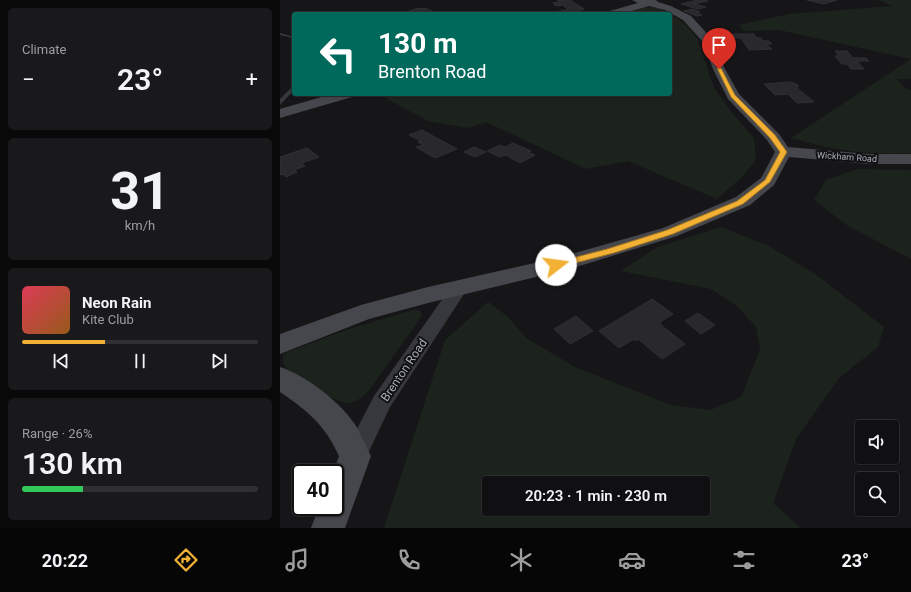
<!DOCTYPE html>
<html lang="en">
<head>
<meta charset="utf-8">
<style>
	:root { --surface:#101012; --page:#19191b; --text:#f1f3f6; --muted:#9c9d9f; --line:#303032; --accent:#f2b134 }
	body { margin:0; font-family:Roboto,sans-serif; background:var(--page); color:var(--text); height:100vh; display:flex; flex-direction:column; font-size:15px; white-space:nowrap }
	* { box-sizing:border-box; margin:0 }
	p { font-size:13px; color:var(--muted) }
	.icon { flex:none; width:22px; height:22px; fill:none; stroke:currentColor; stroke-width:2; stroke-linecap:round; stroke-linejoin:round }
	.map { position:relative; flex:1; overflow:hidden }
	.sheet { display:flex; flex-direction:column; gap:8px; padding:8px; background:#09090a; width:280px }
	.sheet>* { flex:none }
	.guide { position:absolute; left:12px; top:12px; width:380px; height:84px; border-radius:4px; box-shadow:0 1px 3px #0004,0 0 0 1px var(--line); background:#00695c; color:#fff; overflow:hidden }
	.controls { position:absolute; left:575px; top:420px; display:grid; gap:8px }
	.controls a { display:grid; place-items:center; width:44px; height:44px; border-radius:4px; background:var(--surface); box-shadow:0 1px 3px #0004,0 0 0 1px var(--line); font-size:20px }
	.speed { position:absolute; left:12px; top:464px; display:flex; gap:8px; font-size:20px; font-weight:700; text-align:center }
	.speed>* { display:grid; place-content:center; width:52px; height:52px; border-radius:50%; background:var(--surface); box-shadow:0 1px 3px #0004,0 0 0 1px var(--line); line-height:1 }
	.speed .limit { border:2px solid #111; border-radius:6px; background:#fff; color:#111 }
	.pin { position:absolute; display:grid; place-items:center; width:34px; height:34px; color:#fff; margin:-41px -17px; border-radius:50% 50% 50% 0; rotate:-45deg; box-shadow:0 0 4px #0007 }
	.pin .icon { rotate:45deg }
	.me { position:absolute; width:44px; margin:-22px; rotate:75deg; stroke-linejoin:round; filter:drop-shadow(0 0 3px #0008) }
	.turn { display:flex; align-items:center; gap:14px; height:84px; padding:0 20px; font-size:18px }
	.turn .icon { width:52px; height:52px; stroke-width:2.5 }
	.turn b { display:block; font-size:28px; line-height:34px }
	.big { font-size:30px; font-weight:600; line-height:1.1 }
	.sheet .widget { flex:1; display:flex; flex-direction:column; justify-content:center; gap:6px; min-width:0; padding:0 14px; border-radius:6px; background:var(--page) }
	.sheet .dial { align-items:center; gap:0 }
	.dial b { font-size:52px; line-height:1 }
	.song { display:flex; align-items:center; gap:12px }
	.cover { width:48px; height:48px; border-radius:6px; background:linear-gradient(135deg,hsl(350 70% 55%),hsl(30 70% 35%)) }
	.played { height:4px; border-radius:2px; background:linear-gradient(90deg,var(--accent) 35%,var(--line) 35%) }
	.keys { display:flex; justify-content:space-around; direction:ltr }
	.heat { display:flex; justify-content:space-between; align-items:center; font-size:22px; direction:ltr }
	.charge { height:6px; border-radius:3px; background:linear-gradient(90deg,#34c759 26%,var(--line) 0) }
	.trip { position:absolute; left:202px; top:476px; width:228px; height:40px; border-radius:4px; background:var(--surface); box-shadow:0 1px 3px #0004,0 0 0 1px var(--line); font-weight:600; line-height:40px; text-align:center }
	.dock { display:flex; height:64px; justify-content:space-around; align-items:center; background:#060607; color:var(--muted) }
	.dock .icon { width:28px; height:28px }
	.dock .current { color:var(--accent) }
	.dock b { font-size:18px; color:var(--text) }
	main { display:flex; flex:1; min-height:0 }
	.map>svg:first-child { display:block }
</style>
</head>
<body>
<main>
<section class="sheet">
<div class="widget"><p>Climate</p>
<div class="heat"><a>−</a><b class="big">23°</b><a>+</a></div>
</div>
<div class="widget dial"><b>31</b><p>km/h</p></div>
<div class="widget">
<div class="song"><i class="cover"></i><div><b>Neon Rain</b><p>Kite Club</p></div></div>
<div class="played"></div>
<div class="keys"><svg class="icon" aria-label="previous" viewBox="0 0 24 24"><path d="M18 5L8 12l10 7zM5 5v14"/></svg><svg class="icon" aria-label="pause" viewBox="0 0 24 24"><path d="M8 5v14M16 5v14"/></svg><svg class="icon" aria-label="next" viewBox="0 0 24 24"><path d="M6 5l10 7-10 7zM19 5v14"/></svg></div>
</div>
<div class="widget"><p>Range · 26%</p><b class="big">130 km</b><div class="charge"></div></div>
</section>
<div class="map">
<svg width="631" height="528" viewBox="0 0 631 528">
	<rect width="100%" height="100%" fill="#161618"/>
	<!-- green -->
	<path fill="#1c231d" fill-rule="evenodd" d="M 598,0 L 631,0 L 631,79 L 617,79 L 625,88 L 631,90 L 631,153 C 585,155 555,151 511,138 L 631,59 L 499,30 L 464,31 L 459,25 L 509,14 L 612,6 Z
		M 364,7 L 379,8 L 391,14 L 406,25 L 417,38 L 434,88 L 453,114 L 474,138 L 476,160 L 462,177 L 437,199 L 348,161 L 306,169 L 206,122 L 188,128 L 148,121 L 98,94 L 390,94 L 390,14 L 341,14 Z
		M 578,169 L 631,170 L 631,259 L 568,226 L 534,200 L 546,180 Z
		M 441,227 L 489,246 L 535,274 L 604,327 L 598,347 L 559,378 L 516,439 L 493,503 L 521,528 L 104,528 L 165,340 L 208,302 L 227,316 L 246,338 L 295,367 L 391,405 L 430,410 L 461,397 L 480,350 L 476,327 L 457,306 L 431,289 L 341,271 L 377,247 ZM 209,483 L 423,483 L 423,509 L 209,509 Z
		M 136,309 L 141,312 L 142,316 L 87,393 C 82,397 75,403 68,403 C 56,404 20,378 8,370 L 3,363 L 3,355 L 8,352 L 66,330 Z"/>
	<!-- building -->
	<path fill="#29292c" stroke="#303034" d="M 277,0 L 290,0 L 304,9 L 300,10 L 302,12 L 274,14 L 272,12 L 288,10 L 283,5 L 276,6 L 273,3 L 280,2 Z
		M 418,0 L 428,1 L 414,4 L 426,7 L 418,9 L 401,4 Z
		M 527,0 L 557,0 L 544,4 Z
		M 145,8 L 158,14 L 127,14 L 124,13 L 135,9 Z
		M 413,9 L 420,12 L 416,13 L 422,15 L 417,16 L 404,11 Z
		M 452,34 L 474,34 L 477,38 L 481,38 L 483,41 L 489,41 L 492,44 L 486,44 L 492,49 L 469,50 L 461,38 L 454,38 Z
		M 555,51 L 567,51 L 573,58 L 586,58 L 589,61 L 577,61 L 584,69 L 571,69 L 567,64 L 562,64 L 555,56 L 559,56 Z
		M 511,82 L 516,84 L 519,86 L 516,87 L 534,102 L 517,103 L 509,95 L 511,95 L 510,94 L 495,95 L 484,84 Z
		M 142,130 L 177,149 L 155,158 L 136,147 L 143,145 L 138,142 L 141,141 L 129,135 Z
		M 233,143 L 251,151 L 248,152 L 255,155 L 240,163 L 226,155 L 220,157 L 207,151 L 220,145 L 225,147 Z
		M 194,147 L 206,152 L 195,157 L 184,152 Z
		M 27,148 L 39,157 L 22,163 L 25,166 L 14,170 L 17,172 L 6,177 L 3,174 L 0,175 L 0,157 Z
		M 372,299 L 393,314 L 380,322 L 381,325 L 405,344 L 382,359 L 358,339 L 356,341 L 354,339 L 339,348 L 319,331 Z
		M 418,313 L 435,325 L 421,334 L 405,321 Z
		M 296,316 L 313,331 L 290,344 L 274,329 Z"/>
	<g fill="none" stroke-linecap="round" stroke-linejoin="round">
		<!-- lane -->
		<path fill="#37383d" fill-rule="evenodd" d="M 0,33 L 14,37 L 14,40 L 9,37 L 0,35 Z
			M 14,85 L 14,90 L 0,105 L 0,99 Z"/>
		<!-- street -->
		<path fill="#37383d" fill-rule="evenodd" d="M 179,282 L 185,284 L 188,288 L 110,407 L 83,464 L 75,467 L 67,464 L 63,456 L 94,396 L 173,284 Z"/>
		<!-- secondary -->
		<path fill="#45474d" fill-rule="evenodd" d="M 352,0 L 376,0 L 378,2 L 391,6 L 411,16 L 432,39 L 445,69 L 459,94 L 499,134 L 508,147 L 589,154 L 631,154 L 631,164 L 589,164 L 509,157 L 494,185 L 470,205 L 397,236 L 293,268 L 148,303 L 89,319 L 0,354 L 0,334 L 81,305 L 148,287 L 281,257 L 383,228 L 456,197 L 481,178 L 495,152 L 487,140 L 448,99 L 433,69 L 423,42 L 403,20 L 385,10 L 369,6 L 341,14 L 325,14 L 326,12 L 358,3 Z
			M 52,94 L 74,94 L 72,97 L 0,118 L 0,109 Z
			M 0,367 C 26,376 58,400 74,423 C 81,433 85,445 91,456 L 65,528 L 31,528 L 39,507 L 55,507 L 55,473 L 53,473 L 59,456 C 45,425 28,411 0,392 Z"/>
	</g>
	<!-- route -->
	<path fill="#f2b134" stroke="#9d7322" d="M 437,68 L 441,68 L 455,95 L 495,135 L 507,152 L 490,182 L 463,204 L 393,234 L 334,253 L 276,268 L 273,267 L 272,265 L 273,263 L 327,249 L 387,230 L 457,201 L 485,180 L 500,152 L 490,138 L 451,97 Z"/>
	<g text-anchor="middle" stroke-width="4" stroke-linejoin="round" paint-order="stroke">
		<!-- far-street labels -->
		<g font-size="9" fill="#a8adb8" stroke="#111113">
			<text transform="translate(567 157) rotate(4)" y="3">Wickham Road</text>
		</g>
		<!-- near-street labels -->
		<g font-size="12" fill="#a8adb8" stroke="#111113">
			<text transform="translate(124 370) rotate(-56)" y="4">Brenton Road</text>
		</g>
	</g>
</svg>
<div class="controls">
<a><svg class="icon" aria-label="sound" viewBox="0 0 24 24"><path d="M4 9h4l5-4v14l-5-4H4zM17 9q2 3 0 6"/></svg></a>
<a><svg class="icon" aria-label="search" viewBox="0 0 24 24"><circle cx="10" cy="10" r="6"/><path d="M15 15l6 6"/></svg></a>
</div>
<div class="speed"><div class="limit">40</div></div>
<div class="pin" style="left:439px;top:69px;background:#d93025"><svg class="icon" aria-label="arrive" viewBox="0 0 24 24"><path d="M6 21V4h12l-3 4 3 4H6"/></svg></div>
<svg class="me" style="left:276px;top:265px" viewBox="-20 -20 40 40"><circle r="19" fill="#fff"/><path d="M0-13L10 11 0 6-10 11z" fill="#f2b134"/></svg>
<div class="trip">20:23 · 1 min · 230 m</div>
<div class="guide">
<div class="turn"><svg class="icon" aria-label="left" viewBox="0 0 24 24"><path d="M17 20v-9H6M10 6l-5 5 5 5"/></svg><div><b>130 m</b>Brenton Road</div></div>
</div>
</div>
</main>
<nav class="dock">
<b>20:22</b>
<svg class="icon current" aria-label="directions" viewBox="0 0 24 24"><path d="M12 3l9 9-9 9-9-9zM9 14v-3h6M13 9l2 2-2 2"/></svg>
<svg class="icon" aria-label="music" viewBox="0 0 24 24"><path d="M9 18V5l10-2v13"/><circle cx="6" cy="18" r="3"/><circle cx="16" cy="16" r="3"/></svg>
<svg class="icon" aria-label="phone" viewBox="0 0 24 24"><path d="M5 4h4l2 5-3 2q2 4 5 5l2-3 5 2v4C11 20 4 13 5 4z"/></svg>
<svg class="icon" aria-label="climate" viewBox="0 0 24 24"><path d="M12 3v18M4 7l16 10M4 17L20 7"/></svg>
<svg class="icon" aria-label="car" viewBox="0 0 24 24"><path d="M5 17H2v-5l4-1 3-4h7l3 4 3 1v5h-3M9 17h6M6 11h13"/><circle cx="7" cy="17" r="2"/><circle cx="17" cy="17" r="2"/></svg>
<svg class="icon" aria-label="filters" viewBox="0 0 24 24"><path d="M4 7h16M4 17h16"/><circle cx="9" cy="7" r="2"/><circle cx="15" cy="17" r="2"/></svg>
<b>23°</b>
</nav>
</body>
</html>
